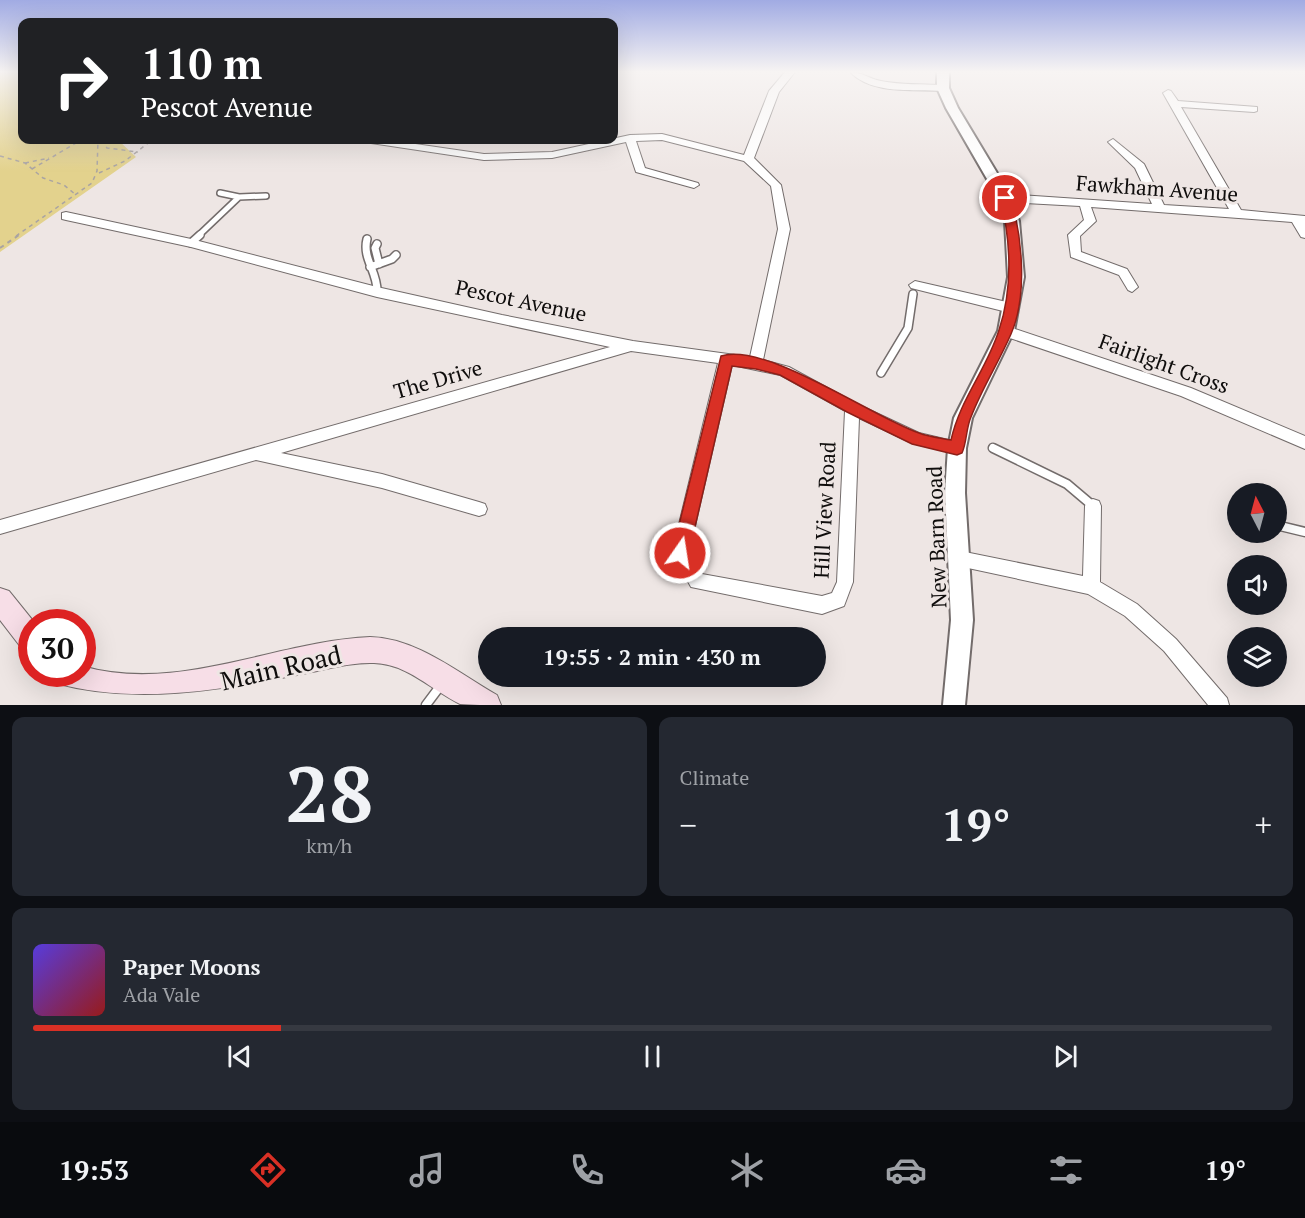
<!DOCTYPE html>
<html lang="en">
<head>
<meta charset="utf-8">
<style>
	:root { --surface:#171b24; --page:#242831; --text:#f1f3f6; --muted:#9ea1a6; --line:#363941; --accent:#d93025 }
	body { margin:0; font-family:"PT Serif",serif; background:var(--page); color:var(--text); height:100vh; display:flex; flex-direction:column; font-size:22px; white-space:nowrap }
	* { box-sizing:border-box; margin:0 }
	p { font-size:20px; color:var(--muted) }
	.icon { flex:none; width:33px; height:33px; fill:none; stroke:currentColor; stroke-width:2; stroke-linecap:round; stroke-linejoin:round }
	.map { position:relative; height:705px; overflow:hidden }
	.details { display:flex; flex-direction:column; gap:12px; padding:12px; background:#0d0f14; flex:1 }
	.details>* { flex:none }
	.hud { position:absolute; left:18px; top:18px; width:600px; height:126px; border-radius:12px; box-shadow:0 6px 24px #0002; background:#202124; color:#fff; overflow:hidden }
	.needle { width:39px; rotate:354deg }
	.tools { position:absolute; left:1227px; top:483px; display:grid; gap:12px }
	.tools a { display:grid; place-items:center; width:60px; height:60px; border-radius:50%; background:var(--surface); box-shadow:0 6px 24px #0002; font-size:30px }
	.speed { position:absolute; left:18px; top:609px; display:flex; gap:12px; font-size:30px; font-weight:700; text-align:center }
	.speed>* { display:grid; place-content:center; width:78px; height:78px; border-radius:50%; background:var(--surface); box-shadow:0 6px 24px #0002; line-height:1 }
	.speed .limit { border:9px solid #d22; background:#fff; color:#111 }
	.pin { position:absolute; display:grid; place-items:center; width:51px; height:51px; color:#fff; margin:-26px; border:3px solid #fff; border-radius:50%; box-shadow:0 2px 6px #0007 }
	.me { position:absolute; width:66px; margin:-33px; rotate:13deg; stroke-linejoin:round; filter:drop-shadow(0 0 4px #0008) }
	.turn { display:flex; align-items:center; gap:21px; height:126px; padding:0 24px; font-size:27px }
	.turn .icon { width:78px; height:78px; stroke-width:2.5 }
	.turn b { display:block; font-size:42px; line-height:51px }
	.big { font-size:45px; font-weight:700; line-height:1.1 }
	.details .widget { flex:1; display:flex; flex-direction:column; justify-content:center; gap:9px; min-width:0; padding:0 21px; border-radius:12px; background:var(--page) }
	.details .dial { align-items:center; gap:0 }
	.dial b { font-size:78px; line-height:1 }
	.song { display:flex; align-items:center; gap:18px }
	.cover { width:72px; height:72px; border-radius:9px; background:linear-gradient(135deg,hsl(250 70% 55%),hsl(0 70% 35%)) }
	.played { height:6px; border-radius:3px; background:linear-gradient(90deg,var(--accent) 20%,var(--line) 20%) }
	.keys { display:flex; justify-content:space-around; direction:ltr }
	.heat { display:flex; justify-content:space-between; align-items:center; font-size:33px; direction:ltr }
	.details .tiles { flex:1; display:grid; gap:12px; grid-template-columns:1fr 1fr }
	.widget:last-child { grid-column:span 2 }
	.trip { position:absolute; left:478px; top:627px; width:348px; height:60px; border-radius:30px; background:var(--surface); box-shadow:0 6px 24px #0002; font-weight:700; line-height:60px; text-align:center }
	.tab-bar { display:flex; height:96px; justify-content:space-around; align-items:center; background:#090b0e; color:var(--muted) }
	.tab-bar .icon { width:42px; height:42px }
	.tab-bar .selected { color:var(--accent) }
	.tab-bar b { font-size:27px; color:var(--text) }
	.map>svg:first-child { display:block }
</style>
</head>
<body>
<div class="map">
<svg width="1305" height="705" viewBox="0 0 1305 705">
	<rect width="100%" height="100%" fill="#eee6e4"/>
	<!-- green -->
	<path fill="#e3d28d" d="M 0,72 L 22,72 L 22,140 L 118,140 L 136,157 L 0,252 Z"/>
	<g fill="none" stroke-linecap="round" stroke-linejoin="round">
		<defs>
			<path id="service-far2" d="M 239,197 L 266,196
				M 198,236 L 239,197 L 220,193"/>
			<path id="service-far1" d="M 367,239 C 362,259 378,272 377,292
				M 191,243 L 200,235
				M 377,244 L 375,248 L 379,264
				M 370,267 L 392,259 L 396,255
				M 881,373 L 908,328 L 913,294"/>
			<path id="service" d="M 993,448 L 1067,484 L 1093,506
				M 1233,514 L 1238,515
				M 1276,525 L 1305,532
				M 426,705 L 441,685"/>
			<path id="minor" d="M 785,72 L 795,72 L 779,92 L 754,158 L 781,185 L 790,229 L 763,360 L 789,367 L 857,404 L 919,433 L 957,442 L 962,443 L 964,448 L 962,453 L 957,454 L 912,443 L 859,418 L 853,582 L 844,606 L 822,614 L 691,587 L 672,553 L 718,363 L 631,351 L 281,453 L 382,474 L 479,502 L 485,504 L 487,509 L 485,514 L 479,516 L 382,488 L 256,460 L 0,534 L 0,520 L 610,347 L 377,297 L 191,247 L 66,220 L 62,219 L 62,213 L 66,212 L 191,239 L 377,287 L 502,315 L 633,341 L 750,357 L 778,229 L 771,186 L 744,161 L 662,140 L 636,141 L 645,168 L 698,183 L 699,185 L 694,188 L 636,172 L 626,142 L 552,158 L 484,160 L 371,143 L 366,140 L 388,140 L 484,154 L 552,152 L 630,135 L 662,134 L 744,155 L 769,91 ZM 732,365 L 780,375 L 845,411 L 837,582 L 832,593 L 822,596 L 702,574 L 689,552 Z
				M 850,72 C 862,72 869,79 881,81 C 901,85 923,84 943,85 L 948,88 L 943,91 C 914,89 872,95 850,72 Z
				M 1168,90 L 1171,91 L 1178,101 L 1257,107 L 1257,111 L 1254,112 L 1181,107 L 1241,210 L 1305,216 L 1305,238 L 1301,237 L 1292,222 L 1091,207 L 1096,221 L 1080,236 L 1081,252 L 1127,269 L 1138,287 L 1132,292 L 1128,290 L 1119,275 L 1071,257 L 1068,235 L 1084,220 L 1080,206 L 1005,202 L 999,198 L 1005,194 L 1152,204 L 1135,168 L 1108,142 L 1113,139 L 1144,164 L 1164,205 L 1229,209 L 1163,93 Z
				M 915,281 L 1011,303 L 1017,308 L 1011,313 L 911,288 L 909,285 Z
				M 1006,326 L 1191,388 L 1305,436 L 1305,449 L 1181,396 L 1001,335 L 999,331 L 1001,327 Z
				M 1093,499 L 1099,501 L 1101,506 L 1100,582 L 1137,604 L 1176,639 L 1227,698 L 1229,705 L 1208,705 L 1164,651 L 1125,616 L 1088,594 L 954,565 L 952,559 L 954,553 L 960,551 L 1083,576 L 1085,506 L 1087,501 Z"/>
			<path id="tertiary" d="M 937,72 L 949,72 L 949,88 L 958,108 L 1012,198 L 1019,221 L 1024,277 L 1014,331 L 972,418 L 966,448 L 965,493 L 973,620 L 965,705 L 943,705 L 951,620 L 945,493 L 948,448 L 954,418 L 998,331 L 1008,277 L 1005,221 L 998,198 L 946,108 L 937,88 Z"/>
			<path id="secondary" d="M 0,588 L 9,591 L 34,622 L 32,622 L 32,654 L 23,650 L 0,620 Z
				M 370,637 C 417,638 458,673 497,695 L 501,705 C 489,705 470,705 460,704 C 431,690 408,664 374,663 C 350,662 325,670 302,674 C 221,690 135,705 55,683 L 51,674 L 82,674 L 82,666 C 178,694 276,641 370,637 Z"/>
		</defs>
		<!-- service-far2 casing -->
		<use href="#service-far2" stroke="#736c6b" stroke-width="8"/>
		<!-- service-far1 casing -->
		<use href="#service-far1" stroke="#736c6b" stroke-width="10"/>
		<!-- service casing -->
		<use href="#service" stroke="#736c6b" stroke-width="11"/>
		<!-- minor casing -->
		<use href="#minor" stroke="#736c6b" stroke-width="2"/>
		<!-- tertiary casing -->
		<use href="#tertiary" stroke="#736c6b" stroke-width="4"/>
		<!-- secondary casing -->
		<use href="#secondary" stroke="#736c6b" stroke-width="2"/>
		<!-- path-far1 -->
		<path stroke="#a9a3a2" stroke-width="1.5" stroke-dasharray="4 4" stroke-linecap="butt" d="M 1057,72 L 1077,72
			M 102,140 L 107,148 L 138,152
			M 0,156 L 25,163 L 43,178 L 64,185 L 76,195
			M 25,163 L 49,158
			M 32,169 L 81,140
			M 99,173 L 125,161 L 152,140
			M 16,236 L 92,183 L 97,171 L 98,140"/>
		<!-- path -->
		<path stroke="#a9a3a2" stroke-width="2" stroke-dasharray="4.5 4.5" stroke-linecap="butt" d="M 0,248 L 19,235"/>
		<!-- service-far2 -->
		<use href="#service-far2" stroke="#fff" stroke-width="5"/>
		<!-- service-far1 -->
		<use href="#service-far1" stroke="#fff" stroke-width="7"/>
		<!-- service -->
		<use href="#service" stroke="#fff" stroke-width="8"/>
		<!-- minor -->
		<use href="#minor" fill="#fff" fill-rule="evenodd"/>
		<!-- tertiary -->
		<use href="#tertiary" fill="#fff" fill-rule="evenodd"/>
		<!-- secondary -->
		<use href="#secondary" fill="#f7dee7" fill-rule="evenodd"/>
	</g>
	<!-- sky -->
	<linearGradient id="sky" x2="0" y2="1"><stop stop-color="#a1abe3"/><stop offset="0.42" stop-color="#f7f4f3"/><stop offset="1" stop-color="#f7f4f3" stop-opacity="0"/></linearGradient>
	<rect width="1305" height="171" fill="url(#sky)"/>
	<!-- route -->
	<path fill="#d93025" stroke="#8d1f18" stroke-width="1.5" d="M 1005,194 L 1011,198 C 1022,237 1028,295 1011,334 C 999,362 982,388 971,417 C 966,428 967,442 962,453 L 957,455 L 912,444 L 847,412 L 780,375 L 756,369 L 732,366 L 689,553 L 686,559 L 680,561 L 674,559 L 672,553 L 721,356 C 767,342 872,417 919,433 C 929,437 941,438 951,440 C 960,399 987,369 999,330 C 1013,288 1011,240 1000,198 Z"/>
	<g text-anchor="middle" stroke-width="6" stroke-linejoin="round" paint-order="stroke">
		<!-- street labels -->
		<g font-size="21" fill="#0f0d0c" stroke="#eee6e4">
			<text transform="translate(1157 189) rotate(4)" y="7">Fawkham Avenue</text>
			<text transform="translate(521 301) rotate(12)" y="7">Pescot Avenue</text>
			<text transform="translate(1164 364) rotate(20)" y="7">Fairlight Cross</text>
			<text transform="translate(438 380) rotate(-16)" y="7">The Drive</text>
			<text transform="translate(825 510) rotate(-87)" y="7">Hill View Road</text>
			<text transform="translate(937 537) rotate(-92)" y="7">New Barn Road</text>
		</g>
		<!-- near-street labels -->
		<g font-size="26" fill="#0f0d0c" stroke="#eee6e4">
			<text transform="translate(281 668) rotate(-13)" y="9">Main Road</text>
		</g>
	</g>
</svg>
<div class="tools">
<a><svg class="needle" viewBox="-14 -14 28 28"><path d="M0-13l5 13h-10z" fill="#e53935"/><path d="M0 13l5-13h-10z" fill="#9ea1a6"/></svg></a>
<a><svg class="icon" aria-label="sound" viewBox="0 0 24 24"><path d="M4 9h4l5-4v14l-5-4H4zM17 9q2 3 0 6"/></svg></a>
<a><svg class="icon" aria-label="layers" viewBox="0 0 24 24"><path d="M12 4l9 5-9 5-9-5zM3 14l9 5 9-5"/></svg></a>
</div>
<div class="speed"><div class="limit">30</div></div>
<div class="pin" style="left:1005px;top:198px;background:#d93025"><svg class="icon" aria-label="arrive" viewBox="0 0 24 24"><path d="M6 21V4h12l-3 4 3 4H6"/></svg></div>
<svg class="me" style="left:680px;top:553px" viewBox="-20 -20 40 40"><circle r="17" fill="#d93025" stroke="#fff" stroke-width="3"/><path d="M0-11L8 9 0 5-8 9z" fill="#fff"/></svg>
<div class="trip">19:55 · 2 min · 430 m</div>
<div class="hud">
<div class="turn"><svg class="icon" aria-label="right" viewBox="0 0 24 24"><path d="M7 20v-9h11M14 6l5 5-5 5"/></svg><div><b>110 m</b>Pescot Avenue</div></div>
</div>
</div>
<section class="details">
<div class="tiles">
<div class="widget dial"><b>28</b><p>km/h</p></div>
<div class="widget"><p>Climate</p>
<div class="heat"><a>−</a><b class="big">19°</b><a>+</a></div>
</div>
<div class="widget">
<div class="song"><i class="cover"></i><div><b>Paper Moons</b><p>Ada Vale</p></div></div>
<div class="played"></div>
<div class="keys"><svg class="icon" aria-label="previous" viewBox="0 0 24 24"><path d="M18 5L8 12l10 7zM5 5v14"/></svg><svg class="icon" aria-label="pause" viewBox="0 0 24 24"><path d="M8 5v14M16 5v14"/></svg><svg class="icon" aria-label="next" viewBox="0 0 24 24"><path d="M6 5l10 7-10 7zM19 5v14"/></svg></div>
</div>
</div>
</section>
<nav class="tab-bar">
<b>19:53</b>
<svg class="icon selected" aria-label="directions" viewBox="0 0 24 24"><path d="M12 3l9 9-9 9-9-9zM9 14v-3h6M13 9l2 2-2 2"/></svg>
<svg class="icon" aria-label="music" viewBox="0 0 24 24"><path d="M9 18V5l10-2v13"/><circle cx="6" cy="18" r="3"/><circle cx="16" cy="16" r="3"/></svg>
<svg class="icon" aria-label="phone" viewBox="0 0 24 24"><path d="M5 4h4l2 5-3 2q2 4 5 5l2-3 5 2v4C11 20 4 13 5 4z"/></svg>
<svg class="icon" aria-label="climate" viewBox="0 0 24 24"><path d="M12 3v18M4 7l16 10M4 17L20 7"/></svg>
<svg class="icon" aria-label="car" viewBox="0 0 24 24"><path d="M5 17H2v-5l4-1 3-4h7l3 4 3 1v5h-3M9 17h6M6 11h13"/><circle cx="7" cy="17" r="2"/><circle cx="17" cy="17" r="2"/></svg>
<svg class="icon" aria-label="filters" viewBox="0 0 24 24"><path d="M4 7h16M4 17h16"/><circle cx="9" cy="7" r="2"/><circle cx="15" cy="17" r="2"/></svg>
<b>19°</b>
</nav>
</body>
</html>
